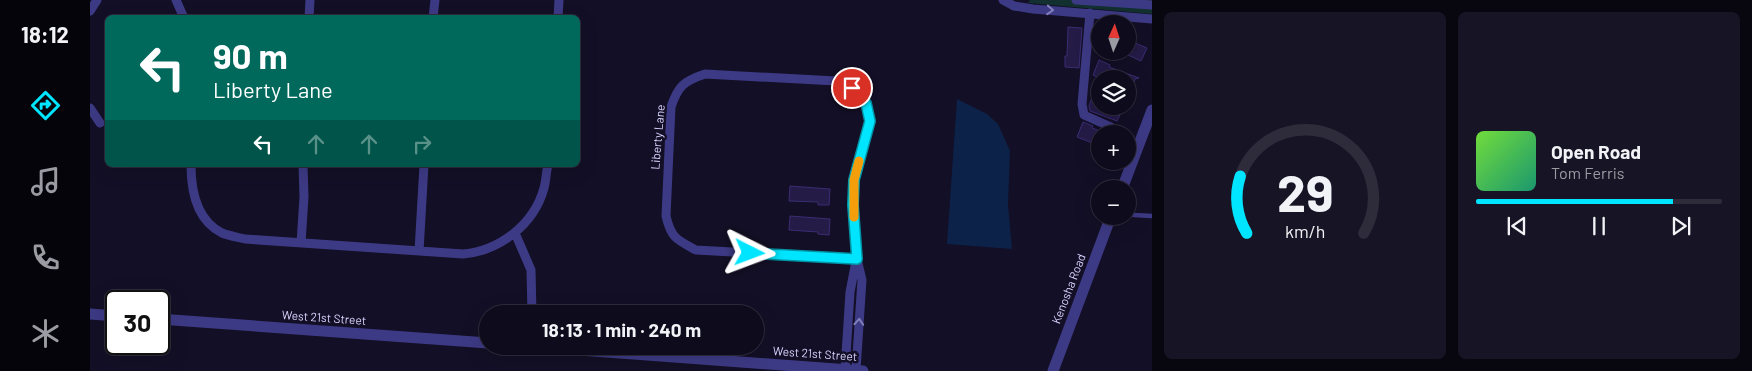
<!DOCTYPE html>
<html lang="en">
<head>
<meta charset="utf-8">
<style>
	:root { --surface:#0e0b1c; --page:#171425; --text:#f1f3f6; --muted:#9b9ba3; --line:#2e2b3b; --accent:#00e5ff }
	body { margin:0; font-family:Barlow,sans-serif; background:var(--page); color:var(--text); height:100vh; display:flex; flex-direction:column; font-size:19px; white-space:nowrap }
	* { box-sizing:border-box; margin:0 }
	p { font-size:16px; color:var(--muted) }
	.icon { flex:none; width:28px; height:28px; fill:none; stroke:currentColor; stroke-width:2; stroke-linecap:round; stroke-linejoin:round }
	.map { position:relative; flex:1; overflow:hidden }
	.panel { display:flex; flex-direction:column; gap:12px; padding:12px; background:#08060f; width:600px }
	.panel>* { flex:none }
	.banner { position:absolute; left:15px; top:15px; width:475px; height:152px; border-radius:8px; box-shadow:0 5px 20px #0002,0 0 0 1px var(--line); background:#00695c; color:#fff; overflow:hidden }
	.needle { width:32px; rotate:3deg }
	.tools { position:absolute; left:1001px; top:15px; display:grid; gap:10px }
	.tools a { display:grid; place-items:center; width:45px; height:45px; border-radius:50%; background:var(--surface); box-shadow:0 5px 20px #0002,0 0 0 1px var(--line); font-size:25px }
	.speed { position:absolute; left:15px; top:290px; display:flex; gap:10px; font-size:25px; font-weight:700; text-align:center }
	.speed>* { display:grid; place-content:center; width:65px; height:65px; border-radius:50%; background:var(--surface); box-shadow:0 5px 20px #0002,0 0 0 1px var(--line); line-height:1 }
	.speed .limit { border:2px solid #111; border-radius:8px; background:#fff; color:#111 }
	.pin { position:absolute; display:grid; place-items:center; width:42px; height:42px; color:#fff; margin:-21px; border:2px solid #fff; border-radius:50%; box-shadow:0 1px 5px #0007 }
	.me { position:absolute; width:55px; margin:-28px; rotate:93deg; stroke-linejoin:round; filter:drop-shadow(0 0 4px #0008) }
	.turn { display:flex; align-items:center; gap:18px; height:105px; padding:0 25px; font-size:22px }
	.turn .icon { width:65px; height:65px; stroke-width:2.5 }
	.turn b { display:block; font-size:35px; line-height:42px }
	.lanes { display:flex; align-items:center; height:48px; padding:0 25px; background:#0003; justify-content:center; gap:25px; direction:ltr }
	.lanes .off { opacity:.35 }
	.panel .card { flex:1; display:flex; flex-direction:column; justify-content:center; gap:8px; min-width:0; padding:0 18px; border-radius:8px; background:var(--page) }
	.panel .dial { align-items:center; gap:0 }
	.dial svg { height:130px; overflow:visible; fill:none; stroke:var(--line); stroke-width:7; stroke-linecap:round; text-anchor:middle }
	.dial text { fill:var(--text); stroke:none }
	.song { display:flex; align-items:center; gap:15px }
	.cover { width:60px; height:60px; border-radius:8px; background:linear-gradient(135deg,hsl(100 70% 55%),hsl(160 70% 35%)) }
	.played { height:5px; border-radius:2px; background:linear-gradient(90deg,var(--accent) 80%,var(--line) 80%) }
	.keys { display:flex; justify-content:space-around; direction:ltr }
	.panel .tiles { flex:1; display:grid; gap:12px; grid-template-columns:repeat(2,1fr) }
	.trip { position:absolute; left:389px; top:305px; width:285px; height:50px; border-radius:25px; background:var(--surface); box-shadow:0 5px 20px #0002,0 0 0 1px var(--line); font-weight:700; line-height:50px; text-align:center }
	main { display:flex; flex:1; min-height:0 }
	.tab-bar { display:flex; flex-direction:column; width:90px; justify-content:space-around; align-items:center; background:#06040b; color:var(--muted) }
	.tab-bar .icon { width:35px; height:35px }
	.tab-bar .on { color:var(--accent) }
	.tab-bar b { font-size:22px; color:var(--text) }
	.map>svg:first-child { display:block }
</style>
</head>
<body>
<main>
<nav class="tab-bar">
<b>18:12</b>
<svg class="icon on" aria-label="directions" viewBox="0 0 24 24"><path d="M12 3l9 9-9 9-9-9zM9 14v-3h6M13 9l2 2-2 2"/></svg>
<svg class="icon" aria-label="music" viewBox="0 0 24 24"><path d="M9 18V5l10-2v13"/><circle cx="6" cy="18" r="3"/><circle cx="16" cy="16" r="3"/></svg>
<svg class="icon" aria-label="phone" viewBox="0 0 24 24"><path d="M5 4h4l2 5-3 2q2 4 5 5l2-3 5 2v4C11 20 4 13 5 4z"/></svg>
<svg class="icon" aria-label="climate" viewBox="0 0 24 24"><path d="M12 3v18M4 7l16 10M4 17L20 7"/></svg>
</nav>
<div class="map">
<svg width="1062" height="371" viewBox="0 0 1062 371">
	<rect width="100%" height="100%" fill="#130f26"/>
	<!-- green -->
	<path fill="#12302f" d="M 940,0 L 1062,0 L 1062,14 L 938,3 Z"/>
	<!-- water -->
	<path fill="#0c2248" d="M 867,99 L 897,114 L 908,124 L 920,151 L 918,205 L 922,249 L 857,244 Z"/>
	<!-- building -->
	<path fill="#241b47" stroke="#3b2d73" d="M 978,27 L 992,28 L 989,68 L 975,67 L 975,56 L 977,56 Z
		M 1038,40 L 1057,48 L 1051,61 L 1038,55 Z
		M 1009,60 L 1020,65 L 1019,67 L 1049,78 L 1045,79 L 1038,97 L 1038,79 L 1011,79 L 1003,75 Z
		M 1003,95 L 1010,98 L 1010,106 L 1027,106 L 1033,108 L 1027,121 L 1000,111 L 999,106 Z
		M 993,122 L 1003,126 L 1002,128 L 1010,131 L 1010,146 L 987,137 Z
		M 700,186 L 740,189 L 739,205 L 728,205 L 728,202 L 699,201 Z
		M 700,216 L 740,219 L 739,235 L 728,234 L 728,232 L 699,230 Z"/>
	<g fill="none" stroke-linecap="round" stroke-linejoin="round">
		<!-- service -->
		<path stroke="#3d3a85" stroke-width="4.5" d="M 1038,212 L 1044,215 L 1062,216"/>
		<!-- minor -->
		<path stroke="#3d3a85" stroke-width="9" d="M 86,0 L 94,18
			M 913,0 L 924,6 L 943,9 L 1062,19
			M 986,0 L 1062,5
			M 0,11 L 7,0
			M 1000,13 L 992,104 L 994,115 L 1021,127
			M 219,18 L 220,0
			M 343,18 L 345,0
			M 468,18 L 469,0
			M 615,74 L 746,81 L 762,88 L 776,103 L 779,121 L 764,180 L 763,205 L 767,259 L 606,250 C 587,240 581,238 576,216 L 581,107 C 588,86 594,81 615,74 Z
			M 0,108 L 10,123
			M 101,165 C 101,191 106,220 132,233 C 139,236 148,237 155,239 L 373,254 C 409,251 444,225 454,188 C 456,181 456,173 458,165
			M 425,233 L 441,270 L 442,314
			M 211,243 L 214,197 L 213,165
			M 329,251 L 334,165
			M 755,370 L 760,292 L 766,261
			M 766,370 L 772,280 L 767,259"/>
		<!-- tertiary -->
		<path stroke="#3d3a85" stroke-width="11" d="M 1032,189 L 1062,110
			M 0,314 L 26,316
			M 69,319 L 398,343
			M 436,346 L 773,371
			M 963,371 L 1021,216"/>
	</g>
	<!-- one-way arrows -->
	<defs><path id="oneway-chevron" d="M-2-3.5L2.5 0L-2 3.5" fill="none" stroke-width="1.6" stroke-linecap="round" stroke-linejoin="round" transform="scale(1.25)"/></defs>
	<g stroke="#837fbc">
		<use href="#oneway-chevron" transform="translate(960 10) rotate(4)"/>
		<use href="#oneway-chevron" transform="translate(769 322) rotate(-86)"/>
	</g>
	<g fill="none" stroke-linecap="round" stroke-linejoin="round">
		<defs>
			<path id="route" d="M 660,253 L 767,259 L 763,205 L 764,180 L 780,121 L 776,103 L 762,88"/>
		</defs>
		<!-- route casing -->
		<use href="#route" stroke="#0095a6" stroke-width="12"/>
		<!-- route -->
		<use href="#route" stroke="#00e5ff" stroke-width="9"/>
		<!-- slow -->
		<path stroke="#f59e0b" stroke-width="9" d="M 764,217 L 764,180 L 769,161"/>
	</g>
	<g text-anchor="middle" stroke-width="5" stroke-linejoin="round" paint-order="stroke">
		<!-- street labels -->
		<g font-size="12" fill="#d9d4ff" stroke="#130f26">
			<text transform="translate(568 137) rotate(-85)" y="4">Liberty Lane</text>
			<text transform="translate(979 289) rotate(-69)" y="4">Kenosha Road</text>
			<text transform="translate(234 318) rotate(4)" y="4">West 21st Street</text>
			<text transform="translate(725 354) rotate(4)" y="4">West 21st Street</text>
		</g>
	</g>
</svg>
<div class="tools">
<a><svg class="needle" viewBox="-14 -14 28 28"><path d="M0-13l5 13h-10z" fill="#e53935"/><path d="M0 13l5-13h-10z" fill="#9b9ba3"/></svg></a>
<a><svg class="icon" aria-label="layers" viewBox="0 0 24 24"><path d="M12 4l9 5-9 5-9-5zM3 14l9 5 9-5"/></svg></a>
<a>+</a>
<a>−</a>
</div>
<div class="speed"><div class="limit">30</div></div>
<div class="pin" style="left:762px;top:88px;background:#d93025"><svg class="icon" aria-label="arrive" viewBox="0 0 24 24"><path d="M6 21V4h12l-3 4 3 4H6"/></svg></div>
<svg class="me" style="left:660px;top:253px" viewBox="-20 -20 40 40"><path d="M0-17L14 15 0 8-14 15z" fill="#00e5ff" stroke="#fff" stroke-width="4"/></svg>
<div class="trip">18:13 · 1 min · 240 m</div>
<div class="banner">
<div class="turn"><svg class="icon" aria-label="left" viewBox="0 0 24 24"><path d="M17 20v-9H6M10 6l-5 5 5 5"/></svg><div><b>90 m</b>Liberty Lane</div></div>
<div class="lanes"><svg class="icon" aria-label="left" viewBox="0 0 24 24"><path d="M17 20v-9H6M10 6l-5 5 5 5"/></svg><svg class="icon off" aria-label="ahead" viewBox="0 0 24 24"><path d="M12 20V5M6 11l6-6 6 6"/></svg><svg class="icon off" aria-label="ahead" viewBox="0 0 24 24"><path d="M12 20V5M6 11l6-6 6 6"/></svg><svg class="icon off" aria-label="right" viewBox="0 0 24 24"><path d="M7 20v-9h11M14 6l5 5-5 5"/></svg></div>
</div>
</div>
<section class="panel">
<div class="tiles">
<div class="card dial"><svg viewBox="0 0 100 80">
<path d="M14 69A42 42 0 1 1 86 69"/>
<path d="M14 69A42 42 0 0 1 10 34" stroke="#00e5ff"/>
<text x="50" y="56" font-size="32" font-weight="700">29</text>
<text x="50" y="72" font-size="11">km/h</text>
</svg></div>
<div class="card">
<div class="song"><i class="cover"></i><div><b>Open Road</b><p>Tom Ferris</p></div></div>
<div class="played"></div>
<div class="keys"><svg class="icon" aria-label="previous" viewBox="0 0 24 24"><path d="M18 5L8 12l10 7zM5 5v14"/></svg><svg class="icon" aria-label="pause" viewBox="0 0 24 24"><path d="M8 5v14M16 5v14"/></svg><svg class="icon" aria-label="next" viewBox="0 0 24 24"><path d="M6 5l10 7-10 7zM19 5v14"/></svg></div>
</div>
</div>
</section>
</main>
</body>
</html>
